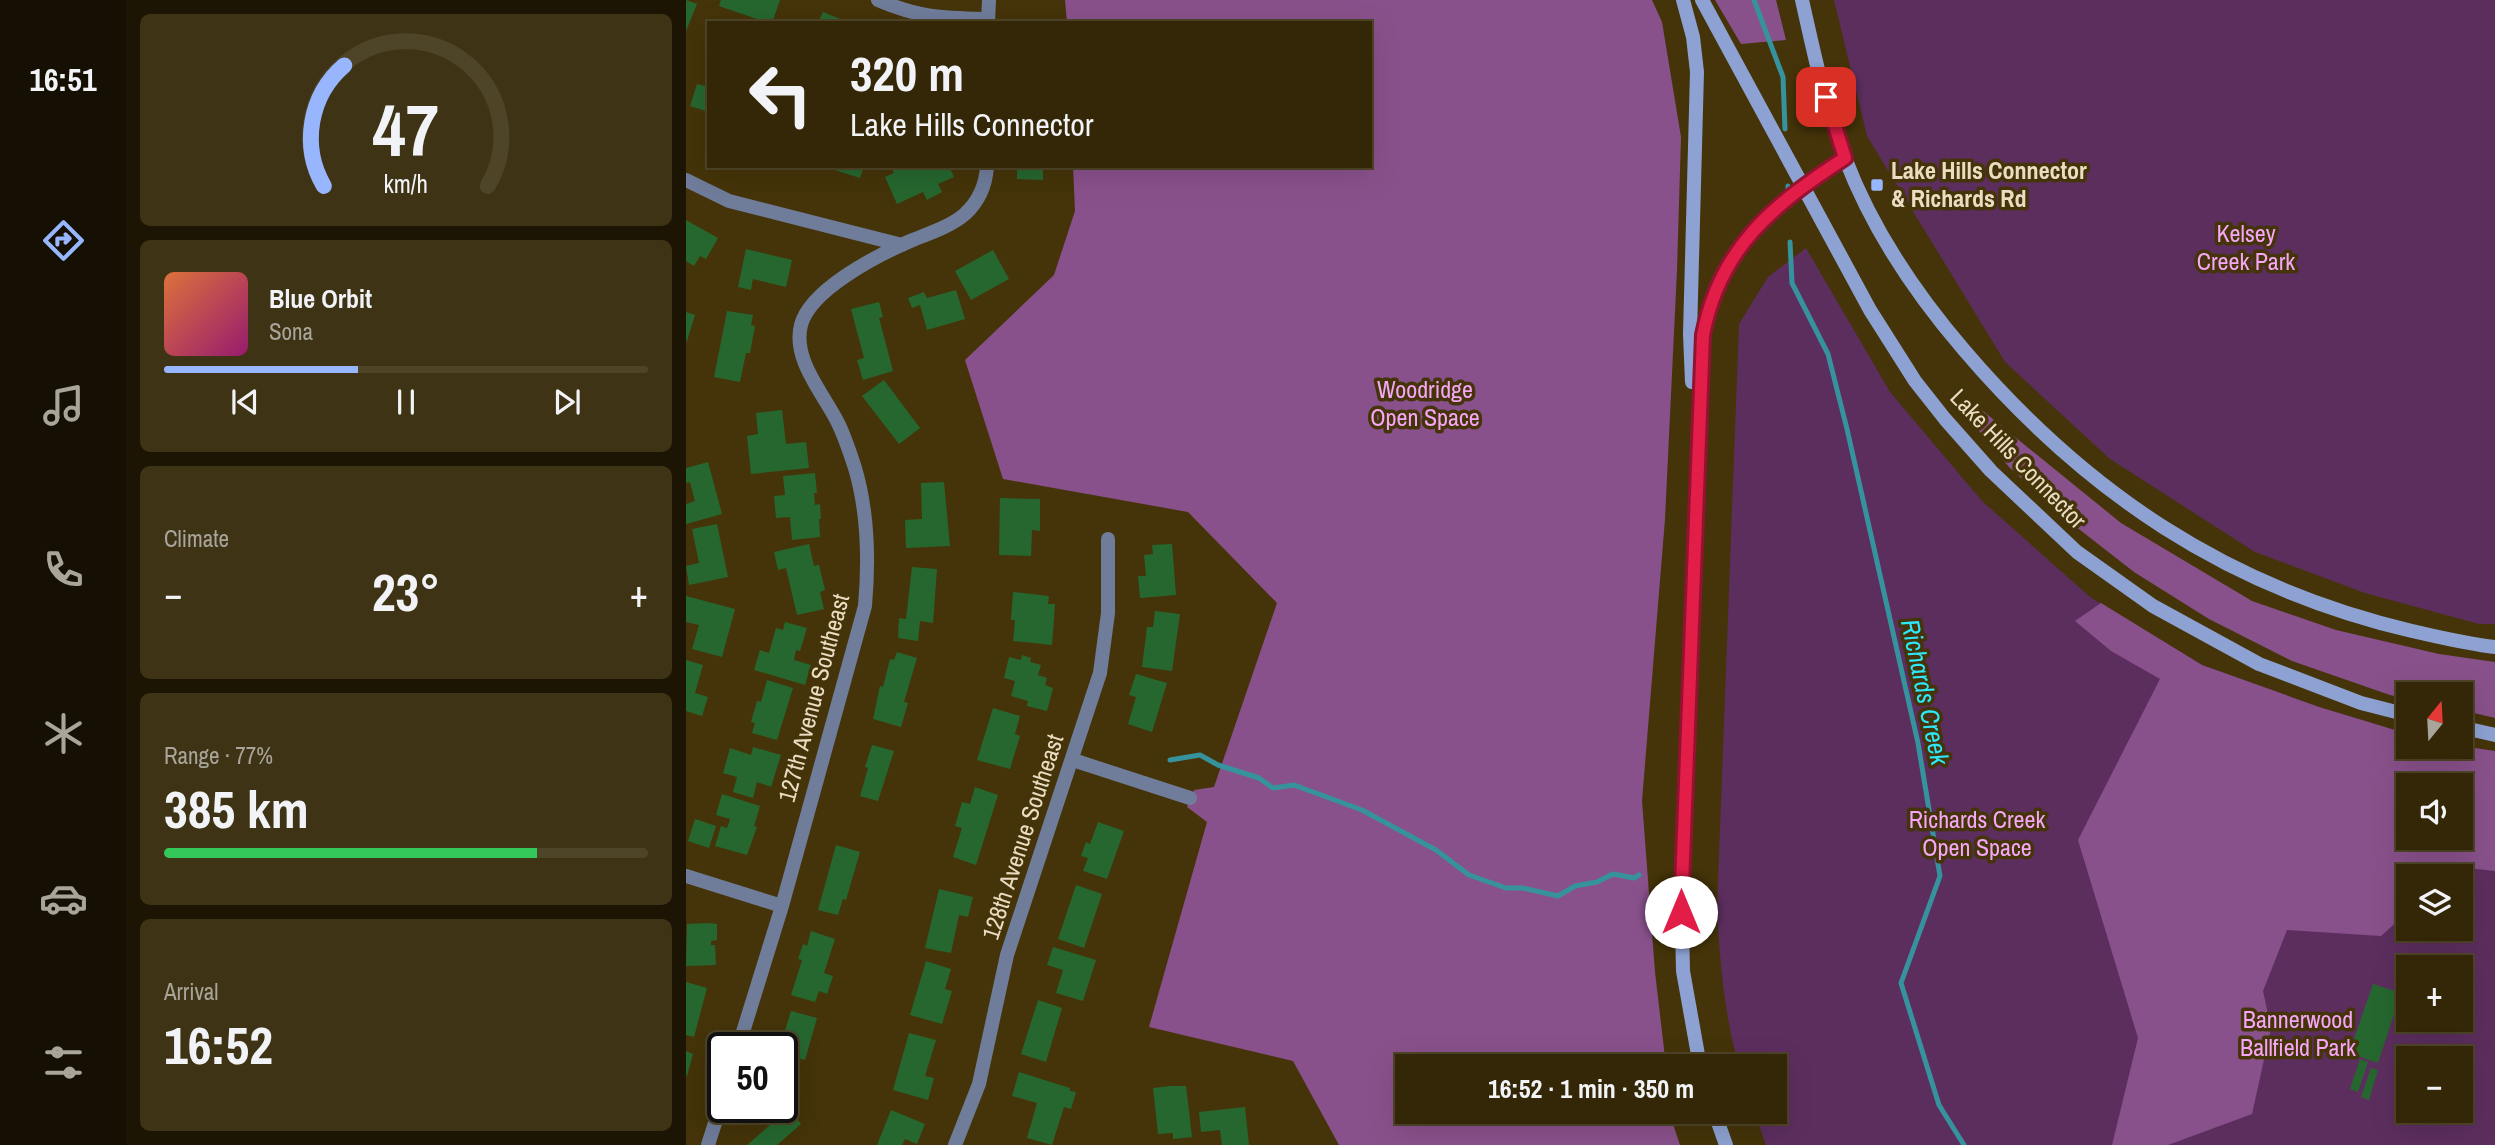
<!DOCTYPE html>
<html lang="en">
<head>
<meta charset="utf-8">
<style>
	:root { --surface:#342707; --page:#3f3315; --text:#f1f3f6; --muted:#a9a59b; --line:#4e4428; --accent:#97b6fd }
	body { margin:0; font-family:"Archivo Narrow",sans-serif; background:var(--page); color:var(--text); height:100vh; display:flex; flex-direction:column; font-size:26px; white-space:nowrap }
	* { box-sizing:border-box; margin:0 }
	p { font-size:23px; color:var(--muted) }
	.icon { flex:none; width:38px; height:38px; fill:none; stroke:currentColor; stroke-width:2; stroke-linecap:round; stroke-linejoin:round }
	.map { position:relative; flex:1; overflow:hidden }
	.drawer { display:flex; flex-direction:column; gap:14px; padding:14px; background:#1d1504; width:560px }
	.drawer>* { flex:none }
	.guide { position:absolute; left:21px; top:21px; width:665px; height:147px; border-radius:0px; box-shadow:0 7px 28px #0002,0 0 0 2px var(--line); background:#342707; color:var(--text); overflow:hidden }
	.needle { width:46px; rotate:18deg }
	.controls { position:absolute; left:1710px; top:682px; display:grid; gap:14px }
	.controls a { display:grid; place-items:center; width:77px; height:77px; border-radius:0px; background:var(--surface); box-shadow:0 7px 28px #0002,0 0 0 2px var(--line); font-size:35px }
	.speed { position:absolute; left:21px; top:1032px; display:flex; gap:14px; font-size:35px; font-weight:700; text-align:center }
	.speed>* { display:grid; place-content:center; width:91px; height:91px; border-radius:50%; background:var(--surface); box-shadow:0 7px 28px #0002,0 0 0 2px var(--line); line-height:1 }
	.speed .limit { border:4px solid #111; border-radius:10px; background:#fff; color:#111 }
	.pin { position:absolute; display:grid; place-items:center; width:60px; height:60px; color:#fff; margin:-30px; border-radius:14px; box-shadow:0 4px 10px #0006 }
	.me { position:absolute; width:77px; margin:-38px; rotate:0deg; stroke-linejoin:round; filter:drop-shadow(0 0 5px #0008) }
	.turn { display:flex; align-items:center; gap:24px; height:147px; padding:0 28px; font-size:32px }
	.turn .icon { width:91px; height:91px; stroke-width:2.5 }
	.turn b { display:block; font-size:49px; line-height:60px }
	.big { font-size:52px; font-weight:800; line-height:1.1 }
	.drawer .widget { flex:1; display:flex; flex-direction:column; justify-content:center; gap:10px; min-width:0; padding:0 24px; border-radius:10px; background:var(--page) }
	.drawer .dial { align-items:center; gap:0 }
	.dial svg { height:182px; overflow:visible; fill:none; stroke:var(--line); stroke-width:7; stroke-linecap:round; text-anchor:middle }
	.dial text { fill:var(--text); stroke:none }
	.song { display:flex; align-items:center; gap:21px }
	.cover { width:84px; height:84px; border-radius:10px; background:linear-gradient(135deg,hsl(20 70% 55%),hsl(320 70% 35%)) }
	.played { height:7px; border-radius:4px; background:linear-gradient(90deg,var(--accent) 40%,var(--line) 40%) }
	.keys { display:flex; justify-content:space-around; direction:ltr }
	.heat { display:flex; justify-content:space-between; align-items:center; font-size:38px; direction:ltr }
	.charge { height:10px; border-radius:5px; background:linear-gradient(90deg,#34c759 77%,var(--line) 0) }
	.trip { position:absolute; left:709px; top:1054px; width:392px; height:70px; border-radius:0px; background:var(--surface); box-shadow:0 7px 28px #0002,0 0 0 2px var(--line); font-weight:800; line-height:70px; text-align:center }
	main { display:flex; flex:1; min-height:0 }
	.menu { display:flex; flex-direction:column; width:126px; justify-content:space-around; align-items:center; background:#151003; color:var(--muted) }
	.menu .icon { width:49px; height:49px }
	.menu .active { color:var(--accent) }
	.menu b { font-size:32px; color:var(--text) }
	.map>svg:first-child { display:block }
</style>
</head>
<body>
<main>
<nav class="menu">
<b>16:51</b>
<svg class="icon active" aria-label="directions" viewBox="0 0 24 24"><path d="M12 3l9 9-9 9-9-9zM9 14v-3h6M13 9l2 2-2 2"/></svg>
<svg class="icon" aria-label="music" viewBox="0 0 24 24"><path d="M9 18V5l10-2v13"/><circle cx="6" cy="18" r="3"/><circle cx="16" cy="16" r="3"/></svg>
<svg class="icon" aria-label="phone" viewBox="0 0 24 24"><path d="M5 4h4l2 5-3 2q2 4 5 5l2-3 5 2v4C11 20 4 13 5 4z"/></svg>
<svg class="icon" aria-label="climate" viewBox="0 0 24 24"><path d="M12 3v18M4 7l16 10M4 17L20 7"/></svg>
<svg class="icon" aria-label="car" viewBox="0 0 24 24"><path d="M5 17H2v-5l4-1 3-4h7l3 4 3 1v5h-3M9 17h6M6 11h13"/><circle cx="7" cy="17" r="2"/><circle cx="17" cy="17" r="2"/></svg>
<svg class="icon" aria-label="filters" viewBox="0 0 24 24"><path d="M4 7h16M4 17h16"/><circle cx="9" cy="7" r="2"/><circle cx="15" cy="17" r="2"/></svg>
</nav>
<section class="drawer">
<div class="widget dial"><svg viewBox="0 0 100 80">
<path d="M14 69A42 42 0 1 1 86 69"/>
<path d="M14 69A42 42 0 0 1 23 16" stroke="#97b6fd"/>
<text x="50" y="56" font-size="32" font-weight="700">47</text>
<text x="50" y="72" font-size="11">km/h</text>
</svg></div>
<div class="widget">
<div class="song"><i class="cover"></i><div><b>Blue Orbit</b><p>Sona</p></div></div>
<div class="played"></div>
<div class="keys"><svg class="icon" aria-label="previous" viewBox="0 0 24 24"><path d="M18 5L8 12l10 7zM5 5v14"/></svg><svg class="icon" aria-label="pause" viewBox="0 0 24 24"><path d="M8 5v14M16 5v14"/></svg><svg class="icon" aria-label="next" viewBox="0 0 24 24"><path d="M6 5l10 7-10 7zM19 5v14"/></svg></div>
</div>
<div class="widget"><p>Climate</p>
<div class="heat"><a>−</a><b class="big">23°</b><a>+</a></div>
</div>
<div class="widget"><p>Range · 77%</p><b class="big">385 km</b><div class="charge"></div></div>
<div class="widget"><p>Arrival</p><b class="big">16:52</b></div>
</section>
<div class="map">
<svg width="1809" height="1145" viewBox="0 0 1809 1145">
	<rect width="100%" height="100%" fill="#453409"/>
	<!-- green -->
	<path fill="#5c2e5e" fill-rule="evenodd" d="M 1148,0 L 1809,0 L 1809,624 L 1793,624 L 1679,593 L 1569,552 L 1424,459 L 1319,362 L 1181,136 Z
		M 1120,248 L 1204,392 L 1296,501 L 1404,597 L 1516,665 L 1633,707 L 1722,734 L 1722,747 L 1775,746 L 1809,751 L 1809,1145 L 1080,1145 L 1068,1111 L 1088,1111 L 1088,1066 L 1053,1066 C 1038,1015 1034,962 1031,909 L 1053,324 L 1082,277 ZM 1722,786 L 1774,786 L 1774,838 L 1722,838 ZM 1722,877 L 1774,877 L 1774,929 L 1722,929 ZM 1722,968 L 1774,968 L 1774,1020 L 1722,1020 ZM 1722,1059 L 1774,1059 L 1774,1111 L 1722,1111 Z"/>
	<!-- forest -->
	<path fill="#89518b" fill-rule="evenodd" d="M 379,0 L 966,0 L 976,22 L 995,137 L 991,270 L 979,519 L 956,801 L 969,972 L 980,1066 L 721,1066 L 721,1111 L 986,1111 L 988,1127 L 994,1145 L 653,1145 L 607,1061 L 463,1027 L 521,822 L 501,807 L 508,790 L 528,787 L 591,603 L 502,512 L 317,479 L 279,360 L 368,275 L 389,211 L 387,166 L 684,166 L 684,23 L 381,23 Z
		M 1029,0 L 1090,0 L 1100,40 L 1055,44 Z
		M 1281,398 L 1435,523 L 1566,601 L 1650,630 L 1753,654 L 1809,662 L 1809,718 L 1775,710 L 1774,695 L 1722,695 L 1722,699 L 1704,695 L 1606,661 L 1523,619 L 1448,572 L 1380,519 L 1323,467 L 1275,409 Z
		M 1415,603 L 1516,665 L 1633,707 L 1722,734 L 1722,747 L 1775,746 L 1809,751 L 1809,871 L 1772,867 L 1761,877 L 1722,877 L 1722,912 L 1695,936 L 1601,930 L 1577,991 L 1585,1028 L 1566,1114 L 1482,1145 L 1426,1145 L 1452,1038 L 1392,840 L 1474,679 L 1425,651 L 1389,621 ZM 1722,786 L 1774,786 L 1774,838 L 1722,838 Z"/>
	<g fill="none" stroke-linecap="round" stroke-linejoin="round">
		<!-- stream -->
		<path stroke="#36939e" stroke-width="5" d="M 1068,0 L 1097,77 L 1099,129
			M 1102,186 L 1102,188
			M 1104,242 L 1106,283 L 1142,354 L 1161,429 L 1232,743 L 1254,876 L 1215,983 L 1253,1105 L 1278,1145
			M 484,760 L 514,755 L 532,765 L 573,778 L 587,788 L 608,785 L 676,810 L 750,850 L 783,875 L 820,888 L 837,888 L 872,896 L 889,886 L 911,882 L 927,874 L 948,878 L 953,875"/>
	</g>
	<!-- building -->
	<path fill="#26672f" d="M 0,0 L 11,4 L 0,31 Z
		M 35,0 L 94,0 L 86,23 L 70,23 L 71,19 L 33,6 Z
		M 137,12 L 159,21 L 158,23 L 132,23 Z
		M 11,84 L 23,87 L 23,112 L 4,106 Z
		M 136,166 L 178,166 L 174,178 Z
		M 205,166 L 263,166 L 268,177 L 252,184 L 256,192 L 241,200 L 237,192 L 211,204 L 199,177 L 208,173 Z
		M 331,166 L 357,166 L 357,180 L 331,179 Z
		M 0,220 L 32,238 L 20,259 L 14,256 L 8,266 L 0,261 Z
		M 60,249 L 106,260 L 100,287 L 67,279 L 65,290 L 52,287 Z
		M 307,250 L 323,279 L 285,300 L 269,271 Z
		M 270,290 L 279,319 L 241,330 L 234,305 L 226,308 L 222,298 L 238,292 L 241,298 Z
		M 193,302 L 197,317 L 193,318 L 207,371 L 177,380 L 171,360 L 178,358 L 165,309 Z
		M 41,311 L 67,315 L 65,325 L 69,326 L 64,353 L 60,353 L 54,382 L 28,377 Z
		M 0,312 L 9,315 L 1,341 L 0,341 Z
		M 198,380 L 234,428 L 213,444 L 176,396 Z
		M 96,410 L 100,444 L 120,442 L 123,468 L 65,474 L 61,436 L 72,434 L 70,413 Z
		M 22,462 L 36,514 L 0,524 L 0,504 L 9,501 L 4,482 L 0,483 L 0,468 Z
		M 129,473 L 131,493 L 128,493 L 129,505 L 134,504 L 135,519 L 133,519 L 134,537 L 106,540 L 104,517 L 90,518 L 88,496 L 99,495 L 97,476 Z
		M 258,482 L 264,546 L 220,548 L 219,520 L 236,519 L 235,483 Z
		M 314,498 L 354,499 L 354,531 L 346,530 L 345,556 L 313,555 Z
		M 31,524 L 42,577 L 3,585 L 0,566 L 13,563 L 6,529 Z
		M 123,544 L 128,566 L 133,565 L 139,590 L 134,592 L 138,609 L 111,615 L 100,568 L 92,570 L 88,552 Z
		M 486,544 L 490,595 L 454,598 L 452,576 L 460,576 L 458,555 L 467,554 L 466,545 Z
		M 226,567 L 251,569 L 247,623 L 234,621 L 232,641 L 212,638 L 213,618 L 220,619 Z
		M 327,592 L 363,596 L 362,604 L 369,604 L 366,645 L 327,641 L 329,620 L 325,620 Z
		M 0,596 L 49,609 L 36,657 L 6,649 L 13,625 L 0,622 Z
		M 469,611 L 494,614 L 486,671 L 456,667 L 461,627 L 467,627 Z
		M 99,622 L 121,628 L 114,651 L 110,650 L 108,660 L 125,665 L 119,685 L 68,670 L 74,650 L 83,653 L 90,628 L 97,630 Z
		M 211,652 L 231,658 L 218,702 L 222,703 L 215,727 L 187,719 L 194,686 L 197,687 L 204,659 L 208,660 Z
		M 336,655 L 345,658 L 344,662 L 355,665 L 352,675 L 361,678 L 359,685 L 367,688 L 361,711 L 341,706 L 342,701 L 325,696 L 329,681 L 318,678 L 323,657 L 335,660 Z
		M 0,660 L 17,665 L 9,693 L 22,697 L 16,716 L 0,711 Z
		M 450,674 L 481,683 L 466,732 L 442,724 L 450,697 L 443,695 Z
		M 81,680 L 107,688 L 91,740 L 66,733 L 69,723 L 65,722 L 71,701 L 75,702 Z
		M 307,708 L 334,716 L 329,734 L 334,736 L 324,769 L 291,760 Z
		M 186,745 L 208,751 L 192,801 L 174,796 L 182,768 L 179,767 Z
		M 67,747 L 95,755 L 85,787 L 71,782 L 67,798 L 47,792 L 51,777 L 37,773 L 44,748 L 65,755 Z
		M 289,787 L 312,795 L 290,865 L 267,857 L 276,828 L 269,826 L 276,802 L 284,804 Z
		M 36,794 L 74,806 L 68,826 L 71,827 L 61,855 L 29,846 L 35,826 L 41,828 L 44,819 L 30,815 Z
		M 9,819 L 30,826 L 23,848 L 2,841 Z
		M 412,822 L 438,831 L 421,879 L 397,871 L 402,858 L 395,856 L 400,842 L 404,844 Z
		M 150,845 L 174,852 L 160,900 L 157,899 L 152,915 L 132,910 Z
		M 390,885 L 416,894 L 398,948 L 372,939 Z
		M 253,889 L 287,897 L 282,917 L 273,915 L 265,953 L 239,948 Z
		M 22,923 L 31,924 L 31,940 L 25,941 L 25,945 L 29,945 L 30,965 L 0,966 L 1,924 Z
		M 125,931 L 149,939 L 138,973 L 147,976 L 141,994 L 133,991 L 129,1002 L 105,995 L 116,960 L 112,959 L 117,944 L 121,946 Z
		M 367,947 L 410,960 L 397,1001 L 370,993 L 377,970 L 361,965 Z
		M 240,961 L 265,969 L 259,989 L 266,991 L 256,1024 L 224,1015 Z
		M 0,982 L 21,988 L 8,1037 L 0,1035 Z
		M 1687,984 L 1715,993 L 1692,1063 L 1663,1053 Z
		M 352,1000 L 376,1008 L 360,1062 L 335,1054 Z
		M 105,1011 L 131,1018 L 119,1060 L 108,1057 L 104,1070 L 96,1068 L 96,1048 L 88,1048 L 89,1045 L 94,1047 Z
		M 223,1033 L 250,1040 L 239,1076 L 248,1078 L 242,1100 L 207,1090 Z
		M 0,1051 L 7,1054 L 1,1076 L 0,1076 Z
		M 1674,1059 L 1682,1062 L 1672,1092 L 1664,1089 Z
		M 1685,1068 L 1692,1070 L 1683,1100 L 1675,1097 Z
		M 333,1072 L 384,1088 L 384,1091 L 390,1092 L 385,1109 L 378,1107 L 366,1145 L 341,1138 L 351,1103 L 326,1096 Z
		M 484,1086 L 500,1086 L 506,1137 L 487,1139 L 487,1133 L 472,1134 L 467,1088 Z
		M 96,1101 L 115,1124 L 91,1145 L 61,1145 L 85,1124 L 72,1108 L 96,1108 Z
		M 559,1107 L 563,1145 L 536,1145 L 534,1130 L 515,1132 L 513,1112 Z
		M 205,1110 L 239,1124 L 231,1144 L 219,1139 L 216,1145 L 191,1145 Z"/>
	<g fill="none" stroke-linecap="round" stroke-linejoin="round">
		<!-- street -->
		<path stroke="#6f7c9a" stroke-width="14" d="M 192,0 C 234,18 257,18 302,19
			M 302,23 L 303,0
			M 0,180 L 43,201 L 216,245
			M 387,760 L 504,798
			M 0,876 L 96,906
			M 52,1048 L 96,906 L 179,606 C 183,561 182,512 169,468 C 164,453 159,437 152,423 C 138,394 106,360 115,325 C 124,290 190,256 222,242 C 241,234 264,227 279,214 C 293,201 300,184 301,166
			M 22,1145 L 37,1098
			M 269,1145 L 293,1084 L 321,955 L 414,673 L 422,613 L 422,539"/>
		<!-- secondary -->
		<path stroke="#8da2d2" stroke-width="14" d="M 997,0 L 1007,37 L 1011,72 L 1004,334 L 1006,382
			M 1016,0 L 1184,310 L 1229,381 L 1259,419 L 1305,471 L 1391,552 L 1467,606 L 1573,664 L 1675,703 L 1722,715
			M 1116,0 C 1128,53 1139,107 1159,158 C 1186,229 1229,293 1278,350 C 1400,493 1542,588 1726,631 C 1753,637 1781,644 1809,647
			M 1774,727 L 1809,735
			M 1014,1066 L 997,971 L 995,877 L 1017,336 C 1020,316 1025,296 1034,278 C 1060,226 1111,190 1159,158
			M 1028,1111 L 1040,1145"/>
	</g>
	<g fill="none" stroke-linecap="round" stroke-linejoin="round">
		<defs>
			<path id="route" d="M 995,912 L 1017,335 C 1034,247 1087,205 1159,158 L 1140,97"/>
		</defs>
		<!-- route casing -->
		<use href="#route" stroke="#92132f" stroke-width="18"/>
		<!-- route -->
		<use href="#route" stroke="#e11d48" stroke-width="12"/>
	</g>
	<!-- markers -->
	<rect fill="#97b6fd" stroke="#453409" stroke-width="2.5" x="1184" y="178" width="14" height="14" rx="3.5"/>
	<g text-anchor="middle" stroke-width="7" stroke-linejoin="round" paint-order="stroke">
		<!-- poi labels -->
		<g font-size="24" font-weight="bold" fill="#eaddc2" stroke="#453409" text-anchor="start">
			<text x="1205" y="179">Lake Hills Connector<tspan x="1205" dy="28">&amp; Richards Rd</tspan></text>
		</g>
		<!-- park labels -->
		<g font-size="24" fill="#f5a6f7" stroke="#453409">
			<text x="1560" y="242">Kelsey<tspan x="1560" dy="28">Creek Park</tspan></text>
			<text x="739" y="398">Woodridge<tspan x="739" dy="28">Open Space</tspan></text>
			<text x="1291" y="828">Richards Creek<tspan x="1291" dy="28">Open Space</tspan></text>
			<text x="1612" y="1028">Bannerwood<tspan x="1612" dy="28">Ballfield Park</tspan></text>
		</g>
		<!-- street labels -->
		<g font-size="24" fill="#eaddc2" stroke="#453409">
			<text transform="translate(1332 459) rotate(46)" y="8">Lake Hills Connector</text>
			<text transform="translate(128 698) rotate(-75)" y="8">127th Avenue Southeast</text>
			<text transform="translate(337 837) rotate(-72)" y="8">128th Avenue Southeast</text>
		</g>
		<!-- water labels -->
		<g font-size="26" font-style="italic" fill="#2de8fb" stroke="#453409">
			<text transform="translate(1239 692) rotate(78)" y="9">Richards Creek</text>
		</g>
	</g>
</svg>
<div class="controls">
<a><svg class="needle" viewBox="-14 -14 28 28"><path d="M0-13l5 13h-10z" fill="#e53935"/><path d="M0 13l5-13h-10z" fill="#a9a59b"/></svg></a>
<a><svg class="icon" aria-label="sound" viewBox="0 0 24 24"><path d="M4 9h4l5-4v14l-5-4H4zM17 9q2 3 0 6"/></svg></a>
<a><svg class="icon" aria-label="layers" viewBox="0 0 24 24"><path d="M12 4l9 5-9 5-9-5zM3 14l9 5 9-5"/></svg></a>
<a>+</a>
<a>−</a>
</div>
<div class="speed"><div class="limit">50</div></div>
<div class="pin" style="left:1140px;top:97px;background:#d93025"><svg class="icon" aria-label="arrive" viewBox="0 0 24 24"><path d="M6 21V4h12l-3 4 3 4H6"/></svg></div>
<svg class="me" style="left:995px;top:912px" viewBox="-20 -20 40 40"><circle r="19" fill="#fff"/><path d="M0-13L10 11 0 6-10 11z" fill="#e11d48"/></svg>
<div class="trip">16:52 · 1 min · 350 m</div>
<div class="guide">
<div class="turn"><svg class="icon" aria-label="left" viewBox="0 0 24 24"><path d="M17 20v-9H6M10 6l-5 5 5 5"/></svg><div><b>320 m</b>Lake Hills Connector</div></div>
</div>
</div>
</main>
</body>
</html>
